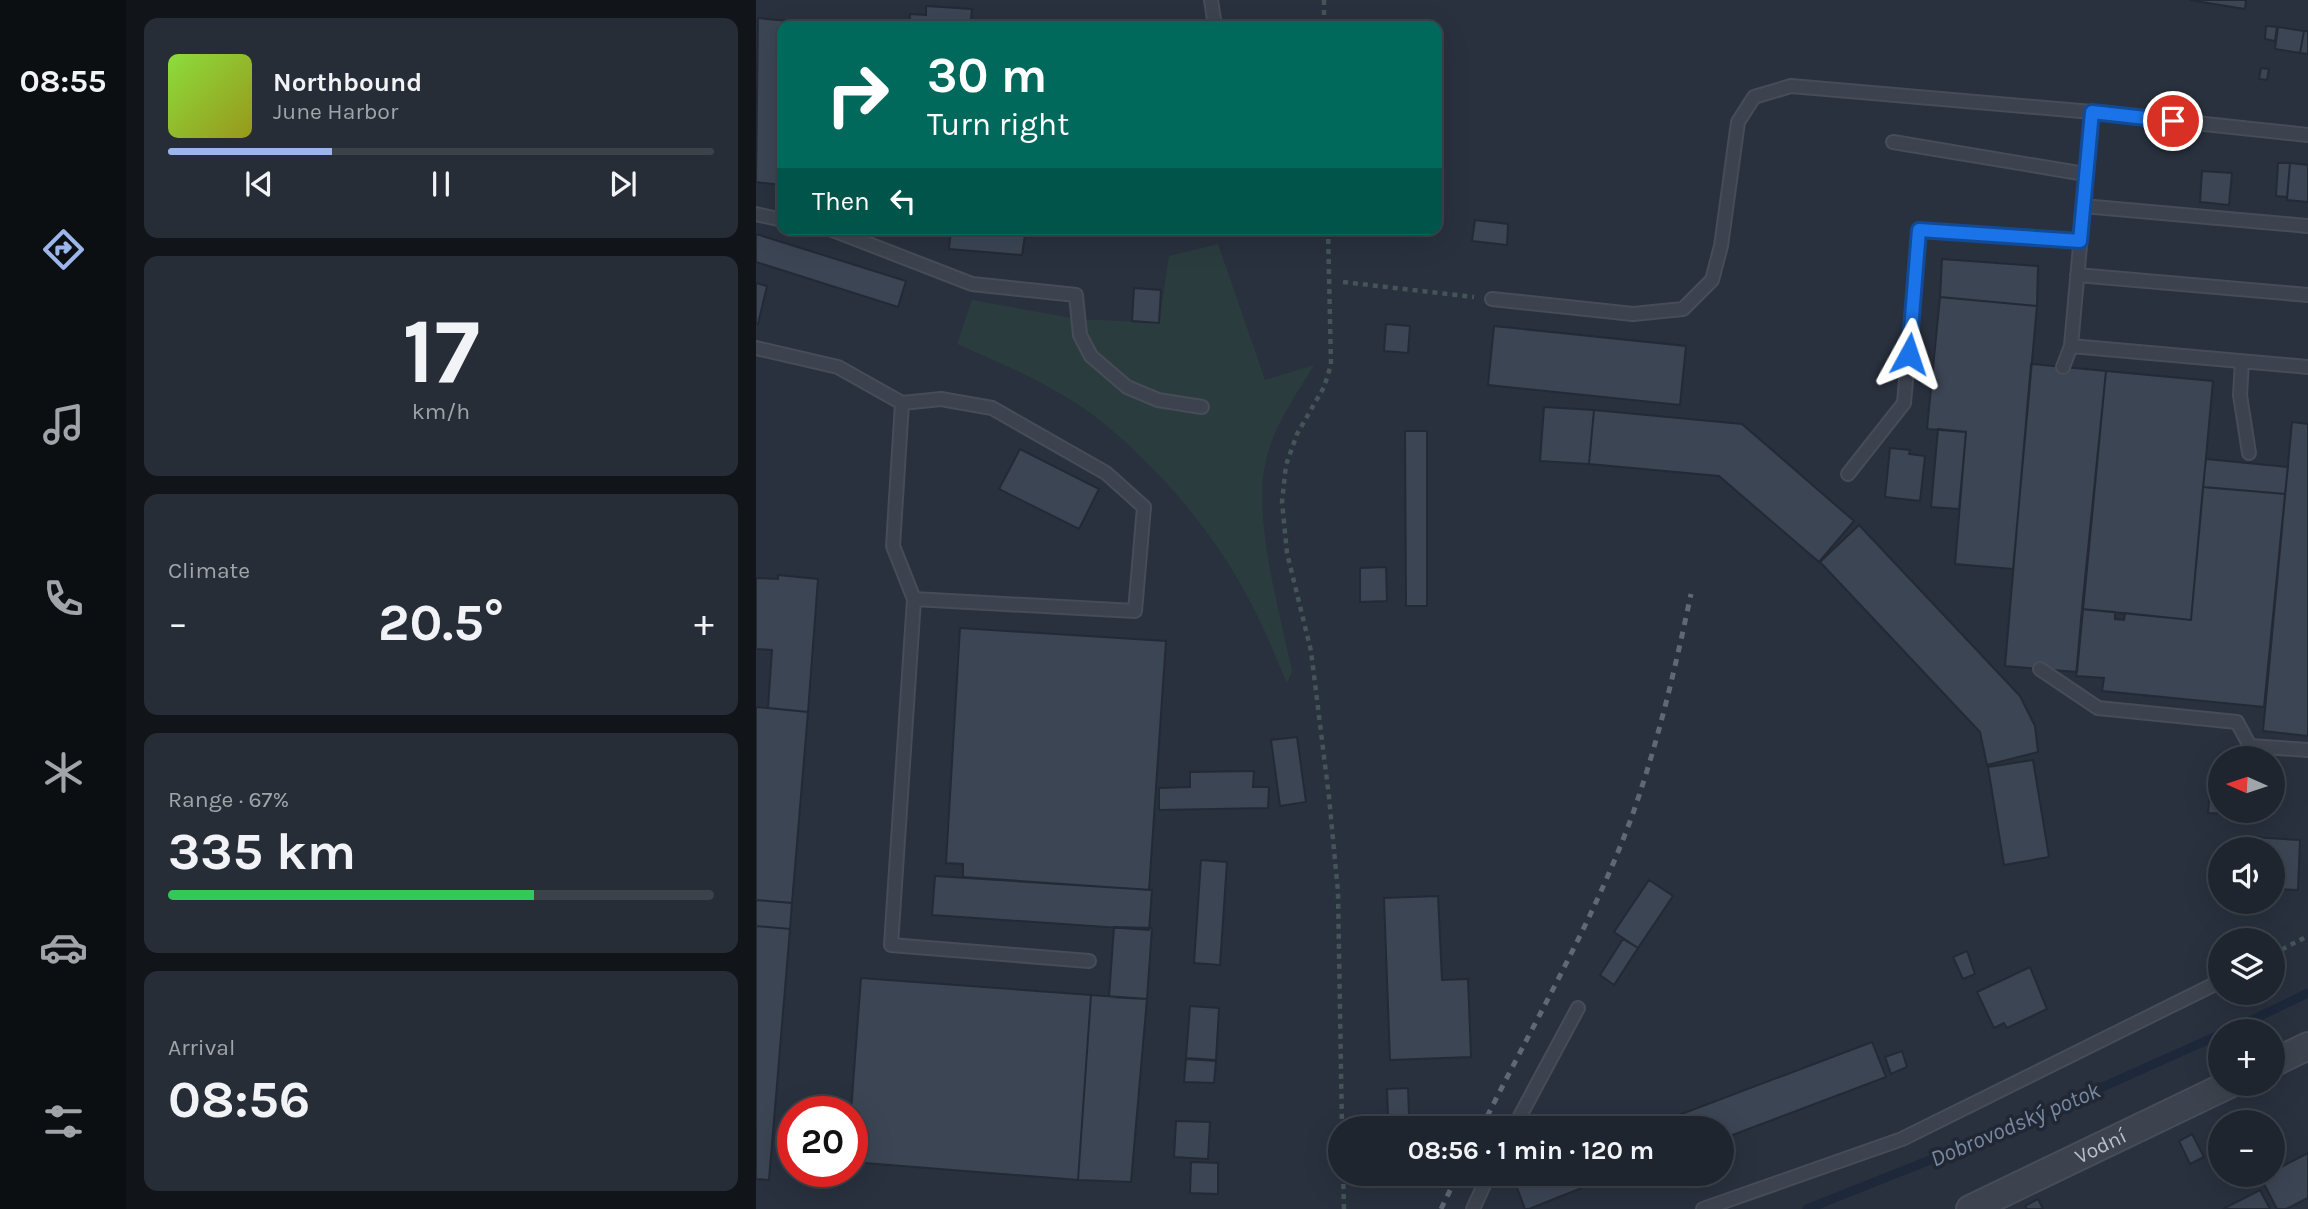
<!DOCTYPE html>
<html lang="en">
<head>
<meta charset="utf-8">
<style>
	:root { --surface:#1f252e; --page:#272d36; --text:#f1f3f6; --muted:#a1a5aa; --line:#3c424a; --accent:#9cb6eb }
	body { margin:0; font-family:Karla,sans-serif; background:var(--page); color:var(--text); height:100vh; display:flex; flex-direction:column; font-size:26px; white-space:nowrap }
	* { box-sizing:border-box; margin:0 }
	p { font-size:23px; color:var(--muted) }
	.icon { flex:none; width:38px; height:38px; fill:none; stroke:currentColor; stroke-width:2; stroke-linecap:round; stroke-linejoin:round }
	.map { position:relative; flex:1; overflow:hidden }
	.details { display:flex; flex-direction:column; gap:18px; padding:18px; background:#111419; width:630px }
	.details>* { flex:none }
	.top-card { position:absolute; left:21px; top:21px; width:665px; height:214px; border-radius:14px; box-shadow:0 7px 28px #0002,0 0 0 2px var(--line); background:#00695c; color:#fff; overflow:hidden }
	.needle { width:46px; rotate:273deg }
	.fabs { position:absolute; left:1452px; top:746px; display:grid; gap:14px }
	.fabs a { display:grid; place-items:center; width:77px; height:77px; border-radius:50%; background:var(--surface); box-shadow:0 7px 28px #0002,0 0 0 2px var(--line); font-size:35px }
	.speed { position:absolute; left:21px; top:1096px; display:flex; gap:14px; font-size:35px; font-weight:700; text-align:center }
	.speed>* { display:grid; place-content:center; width:91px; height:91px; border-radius:50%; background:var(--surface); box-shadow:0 7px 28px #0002,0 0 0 2px var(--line); line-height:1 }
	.speed .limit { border:10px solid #d22; background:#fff; color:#111 }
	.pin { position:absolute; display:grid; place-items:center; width:60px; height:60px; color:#fff; margin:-30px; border:4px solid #fff; border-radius:50%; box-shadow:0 2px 7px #0007 }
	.me { position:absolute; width:77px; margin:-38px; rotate:5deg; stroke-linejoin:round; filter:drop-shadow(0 0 5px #0008) }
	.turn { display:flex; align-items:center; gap:24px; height:147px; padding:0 35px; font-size:32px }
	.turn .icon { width:91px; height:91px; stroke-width:2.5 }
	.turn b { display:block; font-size:49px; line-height:60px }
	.then { display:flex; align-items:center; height:66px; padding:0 35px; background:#0003; gap:14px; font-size:26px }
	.big { font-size:52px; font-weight:700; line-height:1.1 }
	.details .card { flex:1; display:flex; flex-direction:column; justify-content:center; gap:10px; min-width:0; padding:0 24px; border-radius:14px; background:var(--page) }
	.details .dial { align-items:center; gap:0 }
	.dial b { font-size:91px; line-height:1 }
	.song { display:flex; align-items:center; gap:21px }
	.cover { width:84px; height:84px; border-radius:10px; background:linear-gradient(135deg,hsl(90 70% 55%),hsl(60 70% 35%)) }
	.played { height:7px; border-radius:4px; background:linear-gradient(90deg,var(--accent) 30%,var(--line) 30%) }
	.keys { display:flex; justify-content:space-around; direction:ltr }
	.heat { display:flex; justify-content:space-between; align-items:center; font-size:38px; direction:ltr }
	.charge { height:10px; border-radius:5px; background:linear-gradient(90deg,#34c759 67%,var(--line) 0) }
	.trip { position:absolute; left:572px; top:1116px; width:406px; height:70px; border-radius:35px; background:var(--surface); box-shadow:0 7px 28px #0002,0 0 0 2px var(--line); font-weight:700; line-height:70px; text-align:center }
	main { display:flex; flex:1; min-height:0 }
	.tab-bar { display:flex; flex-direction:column; width:126px; justify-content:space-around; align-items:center; background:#0c0f12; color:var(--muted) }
	.tab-bar .icon { width:49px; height:49px }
	.tab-bar .active { color:var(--accent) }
	.tab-bar b { font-size:32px; color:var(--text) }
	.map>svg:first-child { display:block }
</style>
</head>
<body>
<main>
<nav class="tab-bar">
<b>08:55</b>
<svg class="icon active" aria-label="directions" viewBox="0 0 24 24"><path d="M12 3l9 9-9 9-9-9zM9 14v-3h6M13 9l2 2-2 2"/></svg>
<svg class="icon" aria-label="music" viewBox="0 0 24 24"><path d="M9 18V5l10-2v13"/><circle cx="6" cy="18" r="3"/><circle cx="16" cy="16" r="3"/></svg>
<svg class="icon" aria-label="phone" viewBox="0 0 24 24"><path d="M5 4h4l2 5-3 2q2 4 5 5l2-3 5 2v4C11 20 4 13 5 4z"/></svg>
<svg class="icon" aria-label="climate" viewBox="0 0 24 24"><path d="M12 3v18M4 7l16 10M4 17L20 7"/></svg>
<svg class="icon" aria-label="car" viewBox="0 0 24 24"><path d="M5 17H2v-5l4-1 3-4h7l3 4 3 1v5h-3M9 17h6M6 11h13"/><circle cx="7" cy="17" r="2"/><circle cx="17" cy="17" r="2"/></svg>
<svg class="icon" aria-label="filters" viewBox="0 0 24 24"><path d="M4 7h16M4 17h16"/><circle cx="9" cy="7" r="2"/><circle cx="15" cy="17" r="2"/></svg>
</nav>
<section class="details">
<div class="card">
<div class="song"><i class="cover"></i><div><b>Northbound</b><p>June Harbor</p></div></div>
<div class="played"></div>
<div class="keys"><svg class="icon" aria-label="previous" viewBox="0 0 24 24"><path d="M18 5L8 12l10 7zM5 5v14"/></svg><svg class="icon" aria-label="pause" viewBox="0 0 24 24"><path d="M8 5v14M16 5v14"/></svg><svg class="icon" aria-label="next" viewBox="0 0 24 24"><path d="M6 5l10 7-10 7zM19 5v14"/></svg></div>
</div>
<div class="card dial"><b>17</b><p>km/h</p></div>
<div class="card"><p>Climate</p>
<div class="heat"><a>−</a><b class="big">20.5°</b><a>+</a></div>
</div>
<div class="card"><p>Range · 67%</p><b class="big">335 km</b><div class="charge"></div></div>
<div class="card"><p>Arrival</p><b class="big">08:56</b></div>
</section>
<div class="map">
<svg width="1552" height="1209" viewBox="0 0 1552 1209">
	<rect width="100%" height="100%" fill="#29313e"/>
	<!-- green -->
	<path fill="#2b3c3f" d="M 462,244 L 509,380 L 558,365 C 540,395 518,425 510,460 C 496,517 524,612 536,671 L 531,683 C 521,661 512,637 501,615 C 464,538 401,463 333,412 C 293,383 246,364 201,344 L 216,300 L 321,319 L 403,323 L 413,256 Z"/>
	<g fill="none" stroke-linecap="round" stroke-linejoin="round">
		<!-- stream -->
		<path stroke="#1d283b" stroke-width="9" d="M 1473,1031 L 1552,993
			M 1051,1209 L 1257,1127 L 1465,1034"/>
	</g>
	<!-- building -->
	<path fill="#3c4554" stroke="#242a35" stroke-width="2" d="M 1433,0 L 1490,0 L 1489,9 Z
		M 170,6 L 216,9 L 215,21 L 281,26 L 153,26 L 154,14 L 170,15 Z
		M 2,18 L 86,26 L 26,26 L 26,185 L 0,182 Z
		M 1510,26 L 1521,27 L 1519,41 L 1509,39 Z
		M 1522,27 L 1548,31 L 1544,53 L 1519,49 Z
		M 1548,31 L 1552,31 L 1552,54 L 1544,53 Z
		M 1505,68 L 1513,69 L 1511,80 L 1503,79 Z
		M 1522,163 L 1534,163 L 1531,197 L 1520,196 Z
		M 1534,163 L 1552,165 L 1552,202 L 1531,200 Z
		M 1446,171 L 1476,173 L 1473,205 L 1444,202 Z
		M 719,220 L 752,224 L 751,245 L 716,241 Z
		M 195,229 L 270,229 L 266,255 L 193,249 Z
		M 0,234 L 150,281 L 142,307 L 0,262 Z
		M 1186,259 L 1282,266 L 1281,306 L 1184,297 Z
		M 0,283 L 11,286 L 2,324 L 0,323 Z
		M 378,288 L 405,290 L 403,323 L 376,321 Z
		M 1184,297 L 1281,306 L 1257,569 L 1199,564 L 1210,432 L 1171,429 Z
		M 630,324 L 654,326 L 652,353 L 628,351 Z
		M 738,326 L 930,346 L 924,405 L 732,385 Z
		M 1275,364 L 1350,371 L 1321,672 L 1249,666 Z
		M 1350,371 L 1457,381 L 1435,620 L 1326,609 Z
		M 788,407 L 838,410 L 833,464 L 784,461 Z
		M 838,410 L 986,424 L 1098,521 L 1063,562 L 963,476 L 833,464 Z
		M 1536,422 L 1552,424 L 1552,736 L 1507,731 Z
		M 1182,429 L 1210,432 L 1203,509 L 1175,507 Z
		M 649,431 L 671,431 L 671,606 L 650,606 Z
		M 1134,448 L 1154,450 L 1153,454 L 1169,456 L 1164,501 L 1129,497 Z
		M 264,449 L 343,489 L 323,529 L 243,489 Z
		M 1450,459 L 1532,467 L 1529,494 L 1447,487 Z
		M 1447,487 L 1529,494 L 1508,707 L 1346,691 L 1348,678 L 1320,676 L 1326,609 L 1359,612 L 1359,619 L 1368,620 L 1369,613 L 1435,620 Z
		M 1103,525 L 1264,696 L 1279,726 L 1282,752 L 1231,765 L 1224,732 L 1064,562 Z
		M 630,567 L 631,601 L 604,602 L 604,568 Z
		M 22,575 L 62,579 L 52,712 L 12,708 L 16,650 L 0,649 L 0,578 L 22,579 Z
		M 204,628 L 410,641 L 393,890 L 207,877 L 207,864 L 190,863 Z
		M 0,707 L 52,712 L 36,903 L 0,900 Z
		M 541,737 L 550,802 L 524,806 L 515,740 Z
		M 1277,760 L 1293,857 L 1248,865 L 1232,767 Z
		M 498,771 L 497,787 L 513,787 L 512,808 L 403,810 L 403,788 L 434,787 L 434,772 Z
		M 1454,789 L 1465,789 L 1465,810 L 1476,810 L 1476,814 L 1452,813 Z
		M 1494,837 L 1544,840 L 1542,890 L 1517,889 L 1517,849 L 1476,849 L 1477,839 L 1494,840 Z
		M 445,860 L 471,862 L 464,965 L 438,963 Z
		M 179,876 L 396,890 L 393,930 L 176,915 Z
		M 893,880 L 917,896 L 882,948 L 858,932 Z
		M 682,896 L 686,980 L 712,979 L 715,1057 L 634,1060 L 628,898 Z
		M 0,900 L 36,903 L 34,929 L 0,926 Z
		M 0,926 L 34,929 L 13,1180 L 0,1179 Z
		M 358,927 L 396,928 L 391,999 L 353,997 Z
		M 867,939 L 882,948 L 858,985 L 844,975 Z
		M 1211,951 L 1219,974 L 1207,979 L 1197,957 Z
		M 1274,967 L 1291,1009 L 1251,1028 L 1248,1023 L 1238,1028 L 1221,992 Z
		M 105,978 L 335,995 L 322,1180 L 96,1162 L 95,1111 Z
		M 335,995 L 391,999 L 375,1182 L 322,1180 Z
		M 434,1006 L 463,1008 L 460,1060 L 430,1058 Z
		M 1116,1042 L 1130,1077 L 966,1139 L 966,1129 L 886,1129 Z
		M 1146,1051 L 1151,1067 L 1135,1074 L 1129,1057 Z
		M 430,1059 L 460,1061 L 458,1083 L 428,1082 Z
		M 652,1088 L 653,1115 L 632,1116 L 631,1089 Z
		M 420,1121 L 454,1122 L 452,1159 L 418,1157 Z
		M 1436,1134 L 1448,1157 L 1434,1164 L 1423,1141 Z
		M 1552,1153 L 1552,1198 L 1530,1209 L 1521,1209 L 1505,1178 L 1517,1174 L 1521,1169 Z
		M 435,1162 L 462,1163 L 462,1194 L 434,1193 Z
		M 756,1174 L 861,1174 L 773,1209 L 769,1209 Z
		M 1504,1190 L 1514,1209 L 1467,1209 Z
		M 1282,1199 L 1287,1209 L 1271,1209 L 1269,1206 Z"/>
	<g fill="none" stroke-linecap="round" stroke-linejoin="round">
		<defs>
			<path id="service" d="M 455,0 L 459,26
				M 1137,142 L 1329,174
				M 1327,206 L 1552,226
				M 0,214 L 26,220
				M 74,229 L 216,284 L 320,295 L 324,335 L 335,356 L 371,387 L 402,400 L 446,407
				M 1321,275 L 1552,295
				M 736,299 L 877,314 L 927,309 L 956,280 L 965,246 L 982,122 L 998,97 L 1035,86 L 1336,112 L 1552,135
				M 1315,346 L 1552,367
				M 0,348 L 82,367 L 146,403 L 137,546 L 158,599 L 135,945 L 333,961
				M 1486,361 L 1484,395 L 1493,453
				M 1307,367 L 1315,346 L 1336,112
				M 146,403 L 185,399 L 236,408 L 350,473 L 388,507 L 379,611 L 158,599
				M 1092,474 L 1148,403 L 1163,230 L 1324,241
				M 1284,669 L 1342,708 L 1481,722 L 1494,746 L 1552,750
				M 757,1129 L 822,1008
				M 717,1209 L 733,1174
				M 947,1209 L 1146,1139 L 1465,981"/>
			<g id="minor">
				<path d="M 1517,1063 L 1552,1046"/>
				<path id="s1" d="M 1214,1209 L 1476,1083"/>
			</g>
		</defs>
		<!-- service casing -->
		<use href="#service" stroke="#474c57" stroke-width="16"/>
		<!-- minor casing -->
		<use href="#minor" stroke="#474c57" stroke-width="30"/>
		<!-- path -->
		<path stroke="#445457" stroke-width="4.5" stroke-dasharray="5 5" stroke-linecap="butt" d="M 568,0 L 568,26
			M 572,229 L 575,365 L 568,387 L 541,434 L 530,465 L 526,502 L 531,553 L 555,651 L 573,797 L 582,892 L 586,1129
			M 587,282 L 718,297
			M 1517,954 L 1552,936
			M 587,1174 L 588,1209"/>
		<!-- service -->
		<use href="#service" stroke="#3d434e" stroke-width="12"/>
		<!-- minor -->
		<use href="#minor" stroke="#3d434e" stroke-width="26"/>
		<!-- rail -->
		<path stroke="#606775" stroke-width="5" stroke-dasharray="7 7" stroke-linecap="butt" d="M 725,1129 C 776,1025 836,925 876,816 C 902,743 919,669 935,594
			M 685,1209 L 702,1174"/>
	</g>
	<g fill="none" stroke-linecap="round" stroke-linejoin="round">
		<defs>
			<path id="route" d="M 1153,354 L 1163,230 L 1324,241 L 1336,112 L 1417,121"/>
		</defs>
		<!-- route casing -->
		<use href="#route" stroke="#114b97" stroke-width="18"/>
		<!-- route -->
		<use href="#route" stroke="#1a73e8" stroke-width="12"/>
	</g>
	<g text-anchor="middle" stroke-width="7" stroke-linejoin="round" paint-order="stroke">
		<!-- street labels -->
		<g font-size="21" fill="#babfc9" stroke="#222833">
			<text dy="7" stroke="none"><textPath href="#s1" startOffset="145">Vodní</textPath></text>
		</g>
		<!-- water labels -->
		<g font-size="23" font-style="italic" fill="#7788a3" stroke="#222833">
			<text transform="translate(1259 1124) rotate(-23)" y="8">Dobrovodský potok</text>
		</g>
	</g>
</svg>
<div class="fabs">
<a><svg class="needle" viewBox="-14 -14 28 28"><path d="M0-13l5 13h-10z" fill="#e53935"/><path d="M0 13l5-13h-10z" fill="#a1a5aa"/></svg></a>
<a><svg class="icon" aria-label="sound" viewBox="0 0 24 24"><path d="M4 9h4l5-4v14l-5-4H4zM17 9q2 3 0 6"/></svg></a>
<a><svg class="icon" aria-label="layers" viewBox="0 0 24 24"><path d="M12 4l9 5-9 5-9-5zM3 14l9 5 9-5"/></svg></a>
<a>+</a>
<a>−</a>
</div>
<div class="speed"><div class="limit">20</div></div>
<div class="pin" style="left:1417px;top:121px;background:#d93025"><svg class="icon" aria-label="arrive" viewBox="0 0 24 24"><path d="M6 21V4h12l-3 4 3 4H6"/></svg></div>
<svg class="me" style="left:1153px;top:354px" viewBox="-20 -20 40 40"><path d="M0-17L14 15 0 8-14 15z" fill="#1a73e8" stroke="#fff" stroke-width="4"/></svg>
<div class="trip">08:56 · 1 min · 120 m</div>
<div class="top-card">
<div class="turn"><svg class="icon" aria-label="right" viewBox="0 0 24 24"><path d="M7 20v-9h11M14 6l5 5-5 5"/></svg><div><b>30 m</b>Turn right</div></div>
<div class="then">Then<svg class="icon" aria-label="left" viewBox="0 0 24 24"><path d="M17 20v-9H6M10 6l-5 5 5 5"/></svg></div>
</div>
</div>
</main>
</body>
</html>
